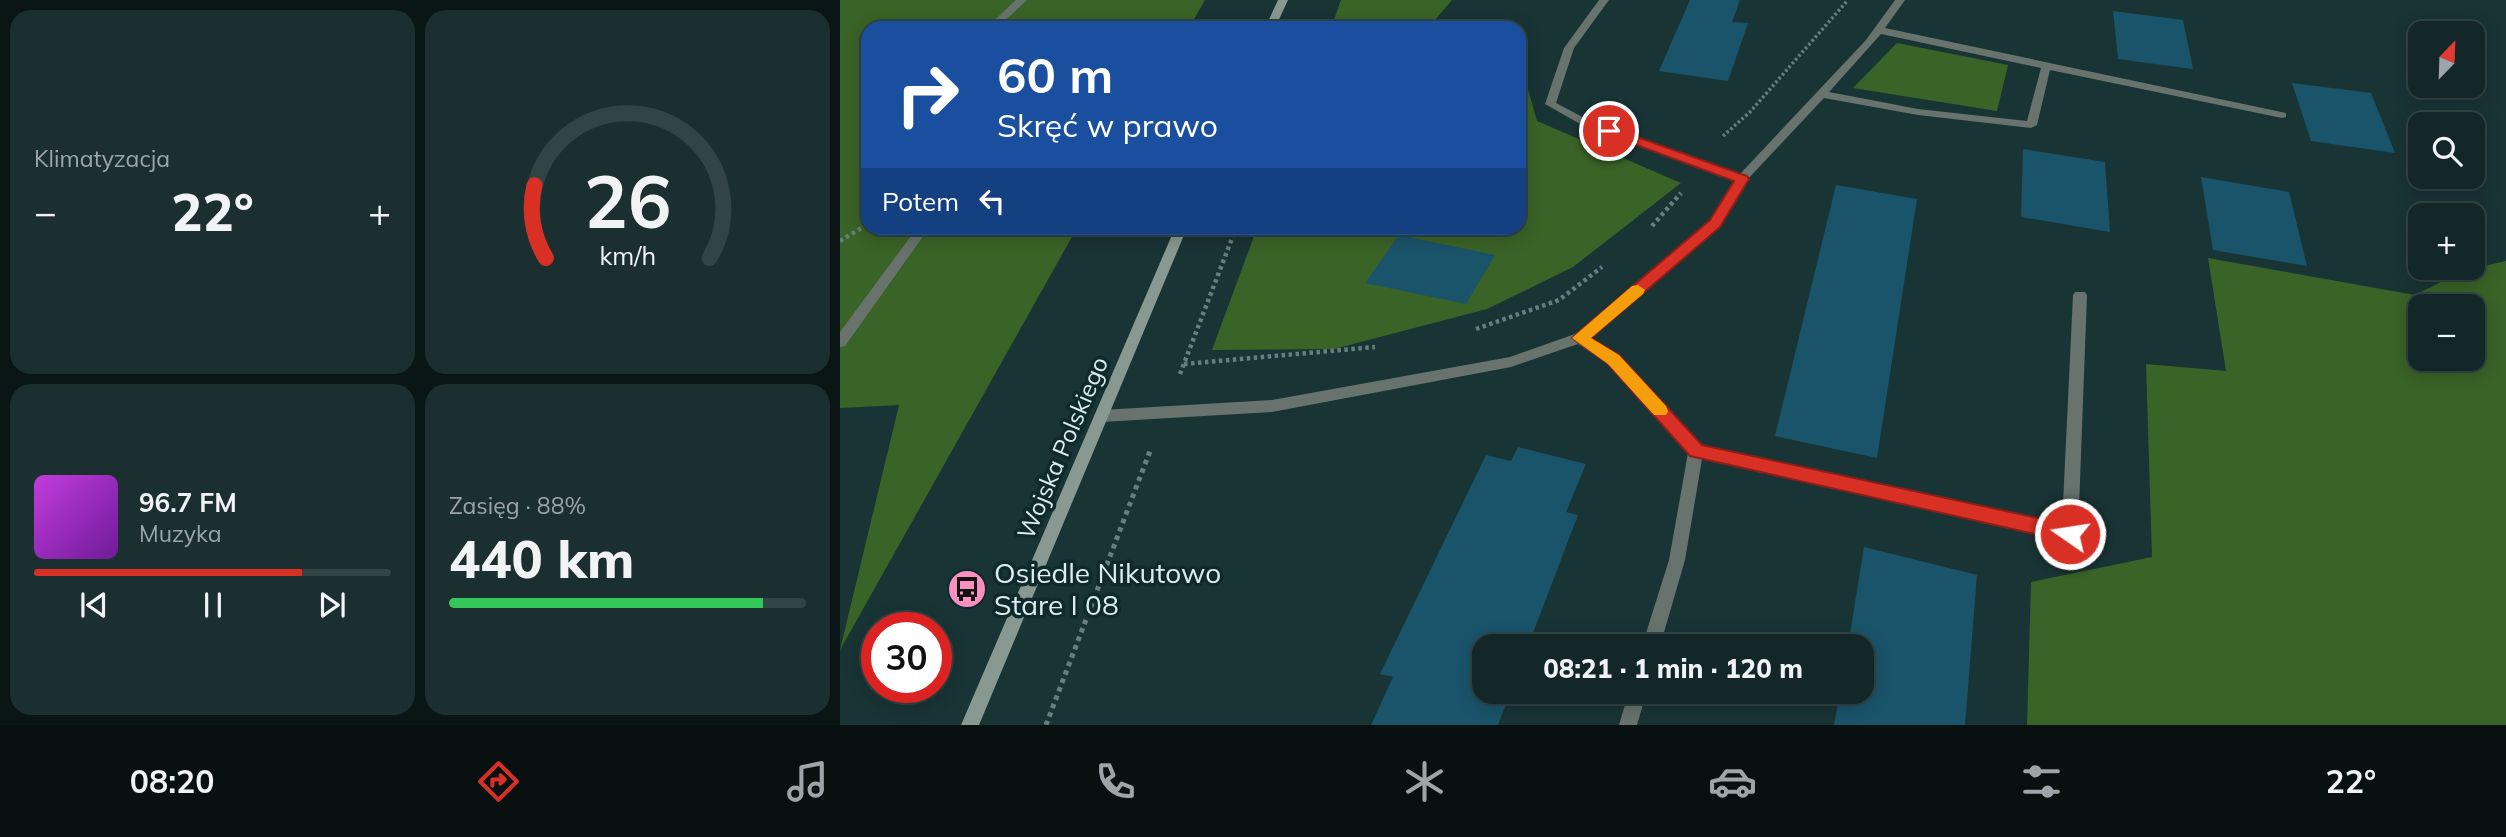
<!DOCTYPE html>
<html lang="pl">
<head>
<meta charset="utf-8">
<style>
	:root { --surface:#132728; --page:#1c2f30; --text:#f1f3f6; --muted:#9da5a8; --line:#324445; --accent:#d93025 }
	body { margin:0; font-family:Mulish,sans-serif; background:var(--page); color:var(--text); height:100vh; display:flex; flex-direction:column; font-size:26px; white-space:nowrap }
	* { box-sizing:border-box; margin:0 }
	p { font-size:23px; color:var(--muted) }
	.icon { flex:none; width:38px; height:38px; fill:none; stroke:currentColor; stroke-width:2; stroke-linecap:round; stroke-linejoin:round }
	.map { position:relative; flex:1; overflow:hidden }
	.side { display:flex; flex-direction:column; gap:10px; padding:10px; background:#0a1516; width:840px }
	.side>* { flex:none }
	.hud { position:absolute; left:21px; top:21px; width:665px; height:214px; border-radius:21px; box-shadow:0 4px 18px #0003,0 0 0 2px var(--line); background:#1a4fa0; color:#fff; overflow:hidden }
	.needle { width:46px; rotate:23deg }
	.fabs { position:absolute; left:1568px; top:21px; display:grid; gap:14px }
	.fabs a { display:grid; place-items:center; width:77px; height:77px; border-radius:14px; background:var(--surface); box-shadow:0 4px 18px #0003,0 0 0 2px var(--line); font-size:35px }
	.speed { position:absolute; left:21px; top:612px; display:flex; gap:14px; font-size:35px; font-weight:700; text-align:center }
	.speed>* { display:grid; place-content:center; width:91px; height:91px; border-radius:50%; background:var(--surface); box-shadow:0 4px 18px #0003,0 0 0 2px var(--line); line-height:1 }
	.speed .limit { border:10px solid #d22; background:#fff; color:#111 }
	.pin { position:absolute; display:grid; place-items:center; width:60px; height:60px; color:#fff; margin:-30px; border:4px solid #fff; border-radius:50%; box-shadow:0 2px 7px #0007 }
	.me { position:absolute; width:77px; margin:-38px; rotate:283deg; stroke-linejoin:round; filter:drop-shadow(0 0 5px #0008) }
	.turn { display:flex; align-items:center; gap:24px; height:147px; padding:0 21px; font-size:32px }
	.turn .icon { width:91px; height:91px; stroke-width:2.5 }
	.turn b { display:block; font-size:49px; line-height:60px }
	.then { display:flex; align-items:center; height:66px; padding:0 21px; background:#0003; gap:14px; font-size:26px }
	.big { font-size:52px; font-weight:800; line-height:1.1 }
	.side .tile { flex:1; display:flex; flex-direction:column; justify-content:center; gap:10px; min-width:0; padding:0 24px; border-radius:21px; background:var(--page) }
	.side .dial { align-items:center; gap:0 }
	.dial svg { height:182px; overflow:visible; fill:none; stroke:var(--line); stroke-width:7; stroke-linecap:round; text-anchor:middle }
	.dial text { fill:var(--text); stroke:none }
	.song { display:flex; align-items:center; gap:21px }
	.cover { width:84px; height:84px; border-radius:10px; background:linear-gradient(135deg,hsl(290 70% 55%),hsl(280 70% 35%)) }
	.played { height:7px; border-radius:4px; background:linear-gradient(90deg,var(--accent) 75%,var(--line) 75%) }
	.keys { display:flex; justify-content:space-around; direction:ltr }
	.heat { display:flex; justify-content:space-between; align-items:center; font-size:38px; direction:ltr }
	.charge { height:10px; border-radius:5px; background:linear-gradient(90deg,#34c759 88%,var(--line) 0) }
	.side .tiles { flex:1; display:grid; gap:10px; grid-template-columns:repeat(2,1fr) }
	.trip { position:absolute; left:632px; top:634px; width:402px; height:70px; border-radius:21px; background:var(--surface); box-shadow:0 4px 18px #0003,0 0 0 2px var(--line); font-weight:800; line-height:70px; text-align:center }
	.dock { display:flex; height:112px; justify-content:space-around; align-items:center; background:#081010; color:var(--muted) }
	.dock .icon { width:49px; height:49px }
	.dock .current { color:var(--accent) }
	.dock b { font-size:32px; color:var(--text) }
	main { display:flex; flex:1; min-height:0 }
	.map>svg:first-child { display:block }
</style>
</head>
<body>
<main>
<section class="side">
<div class="tiles">
<div class="tile"><p>Klimatyzacja</p>
<div class="heat"><a>−</a><b class="big">22°</b><a>+</a></div>
</div>
<div class="tile dial"><svg viewBox="0 0 100 80">
<path d="M14 69A42 42 0 1 1 86 69"/>
<path d="M14 69A42 42 0 0 1 9 37" stroke="#d93025"/>
<text x="50" y="56" font-size="32" font-weight="700">26</text>
<text x="50" y="72" font-size="11">km/h</text>
</svg></div>
<div class="tile">
<div class="song"><i class="cover"></i><div><b>96.7 FM</b><p>Muzyka</p></div></div>
<div class="played"></div>
<div class="keys"><svg class="icon" aria-label="previous" viewBox="0 0 24 24"><path d="M18 5L8 12l10 7zM5 5v14"/></svg><svg class="icon" aria-label="pause" viewBox="0 0 24 24"><path d="M8 5v14M16 5v14"/></svg><svg class="icon" aria-label="next" viewBox="0 0 24 24"><path d="M6 5l10 7-10 7zM19 5v14"/></svg></div>
</div>
<div class="tile"><p>Zasięg · 88%</p><b class="big">440 km</b><div class="charge"></div></div>
</div>
</section>
<div class="map">
<svg width="1666" height="725" viewBox="0 0 1666 725">
	<rect width="100%" height="100%" fill="#193435"/>
	<!-- green -->
	<path fill="#3a6327" fill-rule="evenodd" d="M 0,0 L 365,0 L 349,28 L 28,28 L 28,228 L 237,228 L 0,650 L 59,405 L 0,408 Z
		M 501,0 L 612,0 L 588,28 L 491,28 Z
		M 1057,43 L 1168,65 L 1157,111 L 1013,88 Z
		M 679,83 L 687,86 L 697,121 L 841,183 L 733,267 L 647,309 L 494,349 L 372,350 L 417,228 L 679,228 Z
		M 1368,258 L 1575,295 L 1623,271 L 1666,261 L 1666,725 L 1187,725 L 1191,582 L 1312,557 L 1306,364 L 1386,371 ZM 1633,306 L 1633,359 L 1580,359 L 1580,306 Z"/>
	<!-- building -->
	<path fill="#1a546b" d="M 850,0 L 900,0 L 892,22 L 908,23 L 888,81 L 819,71 Z
		M 1273,11 L 1343,20 L 1353,69 L 1278,59 Z
		M 1452,83 L 1531,93 L 1555,153 L 1471,141 Z
		M 1183,149 L 1265,162 L 1270,232 L 1181,217 Z
		M 1361,177 L 1449,192 L 1467,266 L 1373,250 Z
		M 996,185 L 1077,199 L 1037,458 L 935,436 Z
		M 559,235 L 655,255 L 626,304 L 525,283 Z
		M 678,447 L 746,464 L 726,512 L 738,515 L 688,646 L 644,646 L 644,691 L 671,691 L 658,725 L 531,725 L 553,677 L 540,674 L 646,455 L 671,461 Z
		M 1024,547 L 1137,575 L 1125,725 L 994,725 L 1000,691 L 1022,691 L 1022,646 L 1008,646 Z"/>
	<g fill="none" stroke-linecap="round" stroke-linejoin="round">
		<!-- path-far2 -->
		<path stroke="#677e7e" stroke-width="3.5" stroke-dasharray="2.5 2.5" stroke-linecap="butt" d="M 883,136 L 910,112 L 1008,0"/>
		<!-- path-far1 -->
		<path stroke="#677e7e" stroke-width="4.5" stroke-dasharray="3.5 3.5" stroke-linecap="butt" d="M 812,226 L 841,193
			M 0,241 L 28,224
			M 636,329 L 719,300 L 762,267
			M 344,364 L 535,347
			M 340,374 L 396,228"/>
		<!-- path -->
		<path stroke="#677e7e" stroke-width="5" stroke-dasharray="4.5 4.5" stroke-linecap="butt" d="M 206,725 L 310,451"/>
		<!-- lane -->
		<path fill="#68736e" fill-rule="evenodd" d="M 176,0 L 187,0 L 157,28 L 146,28 Z
			M 77,228 L 89,228 L 5,346 L 0,347 L 0,332 Z"/>
		<!-- street -->
		<path fill="#68736e" fill-rule="evenodd" d="M 759,0 L 769,0 L 734,48 L 716,103 L 750,121 L 900,174 L 1026,40 L 1055,0 L 1065,0 L 1045,28 L 1446,113 L 1446,117 L 1442,118 L 1210,70 L 1197,125 L 1191,128 L 1078,115 L 984,98 L 906,181 L 879,227 L 750,338 L 778,356 L 861,446 L 1222,525 L 1233,295 L 1235,292 L 1245,292 L 1247,295 L 1238,534 L 1236,539 L 1230,541 L 862,459 L 845,560 L 820,646 L 802,646 L 829,560 L 848,453 L 768,364 L 738,344 L 671,367 L 432,412 L 262,422 L 257,420 L 255,416 L 257,412 L 262,410 L 432,400 L 670,357 L 735,334 L 871,221 L 895,181 L 742,125 L 705,104 L 724,48 ZM 1041,34 L 1201,68 L 1187,121 L 1078,109 L 989,92 Z
			M 789,691 L 807,691 L 797,725 L 779,725 Z"/>
		<!-- secondary -->
		<path fill="#889991" fill-rule="evenodd" d="M 438,0 L 448,0 L 435,28 L 425,28 Z
			M 335,228 L 347,228 L 139,725 L 121,725 Z"/>
	</g>
	<!-- route -->
	<path fill="#d93025" stroke="#8d1f18" stroke-width="2" d="M 769,127 L 907,176 L 909,179 L 880,227 L 751,338 L 779,355 L 862,445 L 1230,525 L 1237,528 L 1239,534 L 1237,539 L 1230,542 L 850,456 L 768,364 L 732,338 L 870,220 L 894,181 L 764,133 L 764,128 Z"/>
	<!-- slow -->
	<path fill="#f59e0b" d="M 798,285 L 805,290 L 803,294 L 751,338 L 779,355 L 826,406 L 828,411 L 826,415 L 814,415 L 768,364 L 732,338 L 792,286 Z"/>
	<!-- icons -->
	<defs>
		<symbol id="bus-disc" viewBox="-11 -11 22 22"><circle r="9.5" fill="#fc8fc2" stroke="#0f2a2b"/><path d="M-5-6H5V4H4V6H2V4H-2V6H-4V4H-5ZM-3.5-4V0h7V-4ZM-3.5 1.2v1.5H-2V1.2ZM2 1.2v1.5H3.5V1.2Z" fill="#111"/></symbol>
	</defs>
	<g fill-rule="evenodd">
		<use href="#bus-disc" x="105" y="567" width="44" height="44"/>
	</g>
	<g text-anchor="middle" stroke-width="7" stroke-linejoin="round" paint-order="stroke">
		<!-- street labels -->
		<g font-size="24" fill="#ddeded" stroke="#0f2a2b">
			<text transform="translate(223 448) rotate(-67)" y="8">Wojska Polskiego</text>
		</g>
		<!-- near-poi labels -->
		<g font-size="28" fill="#ddeded" stroke="#0f2a2b" text-anchor="start">
			<text x="154" y="583">Osiedle Nikutowo<tspan x="154" dy="32">Stare I 08</tspan></text>
		</g>
	</g>
</svg>
<div class="fabs">
<a><svg class="needle" viewBox="-14 -14 28 28"><path d="M0-13l5 13h-10z" fill="#e53935"/><path d="M0 13l5-13h-10z" fill="#9da5a8"/></svg></a>
<a><svg class="icon" aria-label="search" viewBox="0 0 24 24"><circle cx="10" cy="10" r="6"/><path d="M15 15l6 6"/></svg></a>
<a>+</a>
<a>−</a>
</div>
<div class="speed"><div class="limit">30</div></div>
<div class="pin" style="left:769px;top:131px;background:#d93025"><svg class="icon" aria-label="arrive" viewBox="0 0 24 24"><path d="M6 21V4h12l-3 4 3 4H6"/></svg></div>
<svg class="me" style="left:1230px;top:534px" viewBox="-20 -20 40 40"><circle r="17" fill="#d93025" stroke="#fff" stroke-width="3"/><path d="M0-11L8 9 0 5-8 9z" fill="#fff"/></svg>
<div class="trip">08:21 · 1 min · 120 m</div>
<div class="hud">
<div class="turn"><svg class="icon" aria-label="right" viewBox="0 0 24 24"><path d="M7 20v-9h11M14 6l5 5-5 5"/></svg><div><b>60 m</b>Skręć w prawo</div></div>
<div class="then">Potem<svg class="icon" aria-label="left" viewBox="0 0 24 24"><path d="M17 20v-9H6M10 6l-5 5 5 5"/></svg></div>
</div>
</div>
</main>
<nav class="dock">
<b>08:20</b>
<svg class="icon current" aria-label="directions" viewBox="0 0 24 24"><path d="M12 3l9 9-9 9-9-9zM9 14v-3h6M13 9l2 2-2 2"/></svg>
<svg class="icon" aria-label="music" viewBox="0 0 24 24"><path d="M9 18V5l10-2v13"/><circle cx="6" cy="18" r="3"/><circle cx="16" cy="16" r="3"/></svg>
<svg class="icon" aria-label="phone" viewBox="0 0 24 24"><path d="M5 4h4l2 5-3 2q2 4 5 5l2-3 5 2v4C11 20 4 13 5 4z"/></svg>
<svg class="icon" aria-label="climate" viewBox="0 0 24 24"><path d="M12 3v18M4 7l16 10M4 17L20 7"/></svg>
<svg class="icon" aria-label="car" viewBox="0 0 24 24"><path d="M5 17H2v-5l4-1 3-4h7l3 4 3 1v5h-3M9 17h6M6 11h13"/><circle cx="7" cy="17" r="2"/><circle cx="17" cy="17" r="2"/></svg>
<svg class="icon" aria-label="filters" viewBox="0 0 24 24"><path d="M4 7h16M4 17h16"/><circle cx="9" cy="7" r="2"/><circle cx="15" cy="17" r="2"/></svg>
<b>22°</b>
</nav>
</body>
</html>
